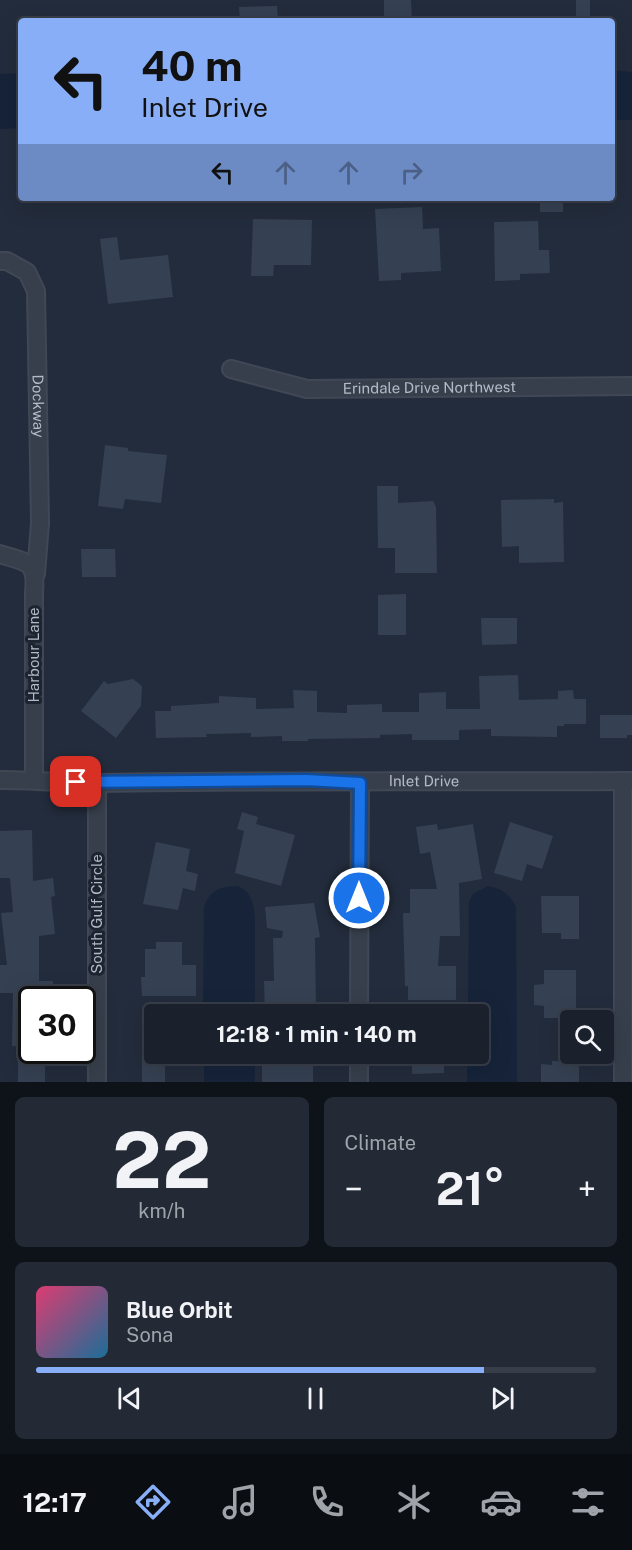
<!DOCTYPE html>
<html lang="en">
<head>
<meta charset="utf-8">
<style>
	:root { --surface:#1a212d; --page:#232935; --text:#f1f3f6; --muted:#9fa3aa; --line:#383e49; --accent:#88aef7 }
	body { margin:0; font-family:"Public Sans",sans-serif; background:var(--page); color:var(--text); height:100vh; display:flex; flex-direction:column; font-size:22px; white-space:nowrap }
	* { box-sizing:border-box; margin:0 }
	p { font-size:20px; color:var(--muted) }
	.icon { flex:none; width:33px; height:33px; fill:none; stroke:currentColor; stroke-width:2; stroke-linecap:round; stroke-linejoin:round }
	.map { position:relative; height:1082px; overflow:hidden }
	.panel { display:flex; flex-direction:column; gap:15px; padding:15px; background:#0e1219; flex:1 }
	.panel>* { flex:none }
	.hud { position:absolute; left:18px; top:18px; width:597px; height:183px; border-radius:6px; box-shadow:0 6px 24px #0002,0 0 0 2px var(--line); background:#88aef7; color:#111; overflow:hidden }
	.tools { position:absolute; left:560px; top:1010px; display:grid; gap:12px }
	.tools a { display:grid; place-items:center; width:54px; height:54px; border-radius:6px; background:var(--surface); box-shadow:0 6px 24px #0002,0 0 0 2px var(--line); font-size:30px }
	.speed { position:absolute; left:18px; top:986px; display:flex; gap:12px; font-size:30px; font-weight:700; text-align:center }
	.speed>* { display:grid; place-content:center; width:78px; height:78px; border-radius:50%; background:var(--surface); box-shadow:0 6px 24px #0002,0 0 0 2px var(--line); line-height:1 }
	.speed .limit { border:3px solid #111; border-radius:9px; background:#fff; color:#111 }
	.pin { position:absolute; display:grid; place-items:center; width:51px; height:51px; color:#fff; margin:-26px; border-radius:12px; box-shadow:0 3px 9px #0006 }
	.me { position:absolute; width:66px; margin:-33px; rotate:0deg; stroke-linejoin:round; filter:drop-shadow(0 0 4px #0008) }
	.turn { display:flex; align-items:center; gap:21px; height:126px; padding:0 24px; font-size:27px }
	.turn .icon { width:78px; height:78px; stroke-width:2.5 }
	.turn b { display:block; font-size:42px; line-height:51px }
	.lanes { display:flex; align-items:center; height:57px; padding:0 24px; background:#0003; justify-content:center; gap:30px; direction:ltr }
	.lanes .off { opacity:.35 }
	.big { font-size:45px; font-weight:700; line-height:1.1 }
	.panel .tile { flex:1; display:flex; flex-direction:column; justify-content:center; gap:9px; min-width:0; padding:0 21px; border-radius:9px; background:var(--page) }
	.panel .dial { align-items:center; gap:0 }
	.dial b { font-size:78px; line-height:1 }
	.song { display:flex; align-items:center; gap:18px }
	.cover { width:72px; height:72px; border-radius:9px; background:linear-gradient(135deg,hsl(340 70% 55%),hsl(200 70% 35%)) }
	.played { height:6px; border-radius:3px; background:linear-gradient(90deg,var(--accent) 80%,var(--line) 80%) }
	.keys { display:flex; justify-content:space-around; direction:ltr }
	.heat { display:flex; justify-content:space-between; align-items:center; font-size:33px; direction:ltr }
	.panel .tiles { flex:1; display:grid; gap:15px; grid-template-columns:1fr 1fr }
	.tile:last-child { grid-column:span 2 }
	.trip { position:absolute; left:144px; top:1004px; width:345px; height:60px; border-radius:6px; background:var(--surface); box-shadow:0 6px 24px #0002,0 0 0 2px var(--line); font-weight:700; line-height:60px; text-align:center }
	.tab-bar { display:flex; height:96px; justify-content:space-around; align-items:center; background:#0a0d12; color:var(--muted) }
	.tab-bar .icon { width:42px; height:42px }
	.tab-bar .selected { color:var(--accent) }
	.tab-bar b { font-size:27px; color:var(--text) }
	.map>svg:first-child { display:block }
</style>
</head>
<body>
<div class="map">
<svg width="632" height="1082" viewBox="0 0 632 1082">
	<rect width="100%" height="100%" fill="#232c3c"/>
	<!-- water -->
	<path fill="#162339" d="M 612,70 L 632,72 L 632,120 L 612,120 Z
		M 21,73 L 21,128 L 0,129 L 0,74 Z
		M 237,886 C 251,891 253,902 255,916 L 255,1014 L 203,1014 L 204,907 C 210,890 219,887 237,886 Z
		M 488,886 C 502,889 509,893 516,907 L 517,1082 L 467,1082 L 467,1053 L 478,1053 L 478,1014 L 468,1014 L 469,902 L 473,894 Z
		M 204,1053 L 255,1053 L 255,1082 L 204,1082 Z"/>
	<!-- building -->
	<path fill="#354052" d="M 384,0 L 411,0 L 412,21 L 384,21 Z
		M 576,0 L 590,0 L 590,21 L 576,21 Z
		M 277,6 L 278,21 L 240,21 L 239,7 Z
		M 540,198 L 563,198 L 563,212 L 540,212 Z
		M 422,207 L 423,229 L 439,228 L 441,271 L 401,273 L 401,280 L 379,281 L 375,209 Z
		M 253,219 L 312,220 L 311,265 L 274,265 L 273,276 L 251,276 Z
		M 538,221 L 539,250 L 549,250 L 550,273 L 520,274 L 520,280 L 495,281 L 494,222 Z
		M 117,237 L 120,260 L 168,255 L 173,297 L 108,304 L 100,239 Z
		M 105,445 L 128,448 L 128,451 L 167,455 L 161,503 L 125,499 L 123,509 L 98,506 Z
		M 377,486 L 398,486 L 398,503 L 433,501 L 436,507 L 437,573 L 395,573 L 395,548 L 378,548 Z
		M 554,499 L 554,503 L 563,502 L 564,562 L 519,563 L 519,546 L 502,547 L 501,500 Z
		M 81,549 L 115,549 L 116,577 L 82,577 Z
		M 406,594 L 406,635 L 378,635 L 378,595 Z
		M 481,618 L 517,618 L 517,644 L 482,645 Z
		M 518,675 L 519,700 L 558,699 L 558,691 L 573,690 L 574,699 L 586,699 L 586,724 L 564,724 L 564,726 L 557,726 L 557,737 L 491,736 L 491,729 L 459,730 L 459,740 L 412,740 L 412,734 L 380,735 L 380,738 L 308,739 L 308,741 L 282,741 L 282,736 L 251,737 L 251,733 L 206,734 L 207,737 L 156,738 L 155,711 L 171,711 L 171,706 L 219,703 L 219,696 L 256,698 L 256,709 L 294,708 L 293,690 L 317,691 L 317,712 L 347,713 L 347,705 L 382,704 L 382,712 L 419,712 L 419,693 L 446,692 L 446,709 L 480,709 L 479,676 Z
		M 133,679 L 142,686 L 141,706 L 116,738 L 81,711 L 104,681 L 108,684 Z
		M 600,715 L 632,715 L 632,735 L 627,735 L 627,738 L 600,738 Z
		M 242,812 L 258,817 L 256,824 L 295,835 L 281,886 L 235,873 L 244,831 L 237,829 Z
		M 510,822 L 553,836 L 542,869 L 527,864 L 522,881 L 494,873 Z
		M 437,824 L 438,830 L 473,824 L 482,879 L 459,883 L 460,936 L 440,936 L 438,966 L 456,966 L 456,1000 L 408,1000 L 408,986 L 405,986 L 403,913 L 410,913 L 410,889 L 437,889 L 430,852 L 420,854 L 416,827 Z
		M 32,830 L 33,881 L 53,878 L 55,896 L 51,897 L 55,934 L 39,936 L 39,981 L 53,981 L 53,999 L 32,999 L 32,1047 L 12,1046 L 13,993 L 0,993 L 0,965 L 7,965 L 1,913 L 13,912 L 10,878 L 0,878 L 0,831 Z
		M 156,842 L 190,849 L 186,871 L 198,874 L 195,891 L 183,888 L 178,910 L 143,904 Z
		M 541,896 L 579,896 L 579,939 L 561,939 L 561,933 L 542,933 Z
		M 314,903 L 320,937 L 315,938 L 316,1014 L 265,1014 L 264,981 L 274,981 L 273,938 L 282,938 L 283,931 L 267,928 L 265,907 Z
		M 156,942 L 182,942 L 182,965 L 196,965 L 196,996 L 142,996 L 141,977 L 145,977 L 145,949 L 156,949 Z
		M 544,970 L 576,970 L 576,1018 L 544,1018 L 544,1006 L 534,1005 L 534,985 L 544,984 Z
		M 18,1050 L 53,1050 L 53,1064 L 45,1064 L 45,1082 L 18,1082 Z
		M 142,1053 L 165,1053 L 165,1082 L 142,1082 Z
		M 279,1053 L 313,1053 L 313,1082 L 262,1082 L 262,1056 L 279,1056 Z
		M 412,1053 L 444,1053 L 444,1073 L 412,1074 Z
		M 552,1061 L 579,1062 L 579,1082 L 541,1082 L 541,1064 L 552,1065 Z"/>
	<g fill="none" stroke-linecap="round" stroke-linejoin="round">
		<defs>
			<g id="minor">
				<path id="s1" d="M 0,261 L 7,261 L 27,272 L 36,291 L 40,523 L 36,574"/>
				<path id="s2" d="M 231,369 L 307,389 L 632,386"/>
				<path d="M 0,554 C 27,563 37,560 34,592 L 34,780"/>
				<path id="s3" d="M 0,780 C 33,780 67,783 100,783 C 277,780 455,782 632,781"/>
				<path d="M 623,781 L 623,1082"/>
				<path d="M 97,783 L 97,1082"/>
				<path d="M 359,1014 L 360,783"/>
				<path d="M 359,1053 L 359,1082"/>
			</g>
		</defs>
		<!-- minor casing -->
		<use href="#minor" stroke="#404855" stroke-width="20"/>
		<!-- minor -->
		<use href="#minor" stroke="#373f4c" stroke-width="16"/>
	</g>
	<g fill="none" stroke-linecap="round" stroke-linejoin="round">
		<defs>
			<path id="route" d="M 76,782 L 306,780 L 360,783 L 359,898"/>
		</defs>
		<!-- route casing -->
		<use href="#route" stroke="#114b97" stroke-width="15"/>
		<!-- route -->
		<use href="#route" stroke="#1a73e8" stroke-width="10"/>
	</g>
	<g text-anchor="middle" stroke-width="6" stroke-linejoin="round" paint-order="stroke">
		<!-- street labels -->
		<g font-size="15" fill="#b2b9c7" stroke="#1c2431">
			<text dy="5" stroke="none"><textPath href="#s2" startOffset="201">Erindale Drive Northwest</textPath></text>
			<text dy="5" stroke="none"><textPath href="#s1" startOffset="166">Dockway</textPath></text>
			<text transform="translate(34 655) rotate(-90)" y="5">Harbour Lane</text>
			<text dy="5" stroke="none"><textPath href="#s3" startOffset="424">Inlet Drive</textPath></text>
			<text transform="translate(97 914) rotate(-90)" y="5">South Gulf Circle</text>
		</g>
	</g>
</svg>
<div class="tools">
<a><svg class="icon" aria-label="search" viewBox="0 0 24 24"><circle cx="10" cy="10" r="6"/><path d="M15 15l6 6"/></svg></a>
</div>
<div class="speed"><div class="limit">30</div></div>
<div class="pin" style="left:76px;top:782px;background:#d93025"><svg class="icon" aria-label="arrive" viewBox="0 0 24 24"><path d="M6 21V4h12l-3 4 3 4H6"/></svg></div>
<svg class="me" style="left:359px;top:898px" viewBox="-20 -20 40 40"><circle r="17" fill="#1a73e8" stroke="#fff" stroke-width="3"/><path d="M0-11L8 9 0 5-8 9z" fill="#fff"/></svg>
<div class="trip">12:18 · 1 min · 140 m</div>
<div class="hud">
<div class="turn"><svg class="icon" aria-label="left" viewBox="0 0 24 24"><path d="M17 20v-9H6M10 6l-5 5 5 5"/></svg><div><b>40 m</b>Inlet Drive</div></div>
<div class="lanes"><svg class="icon" aria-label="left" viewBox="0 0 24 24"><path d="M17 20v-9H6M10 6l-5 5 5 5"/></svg><svg class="icon off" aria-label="ahead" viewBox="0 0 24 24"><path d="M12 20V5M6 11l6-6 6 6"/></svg><svg class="icon off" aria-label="ahead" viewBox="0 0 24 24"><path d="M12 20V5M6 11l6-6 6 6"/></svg><svg class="icon off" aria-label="right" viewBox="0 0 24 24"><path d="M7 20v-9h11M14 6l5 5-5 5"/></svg></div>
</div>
</div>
<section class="panel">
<div class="tiles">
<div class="tile dial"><b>22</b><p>km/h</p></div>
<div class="tile"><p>Climate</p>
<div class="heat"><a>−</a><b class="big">21°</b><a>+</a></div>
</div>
<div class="tile">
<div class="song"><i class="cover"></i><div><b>Blue Orbit</b><p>Sona</p></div></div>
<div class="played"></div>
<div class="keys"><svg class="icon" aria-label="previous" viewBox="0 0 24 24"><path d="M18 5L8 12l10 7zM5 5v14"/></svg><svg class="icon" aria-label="pause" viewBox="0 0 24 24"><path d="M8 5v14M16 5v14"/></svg><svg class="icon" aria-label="next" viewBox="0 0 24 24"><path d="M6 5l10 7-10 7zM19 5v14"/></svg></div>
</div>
</div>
</section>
<nav class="tab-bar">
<b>12:17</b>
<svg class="icon selected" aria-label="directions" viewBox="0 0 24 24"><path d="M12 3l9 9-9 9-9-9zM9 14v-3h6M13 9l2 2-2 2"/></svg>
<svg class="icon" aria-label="music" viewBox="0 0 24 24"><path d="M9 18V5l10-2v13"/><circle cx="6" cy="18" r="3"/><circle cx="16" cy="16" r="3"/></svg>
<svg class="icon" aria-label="phone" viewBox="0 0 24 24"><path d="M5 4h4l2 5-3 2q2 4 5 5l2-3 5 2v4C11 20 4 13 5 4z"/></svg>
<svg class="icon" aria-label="climate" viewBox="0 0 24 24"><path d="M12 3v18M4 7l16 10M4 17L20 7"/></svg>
<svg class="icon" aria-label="car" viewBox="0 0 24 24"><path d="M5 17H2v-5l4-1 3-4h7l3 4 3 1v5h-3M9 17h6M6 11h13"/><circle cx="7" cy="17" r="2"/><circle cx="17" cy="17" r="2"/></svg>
<svg class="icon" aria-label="filters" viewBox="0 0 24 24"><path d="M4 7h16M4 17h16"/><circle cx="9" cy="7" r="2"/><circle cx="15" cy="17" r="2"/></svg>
</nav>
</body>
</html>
